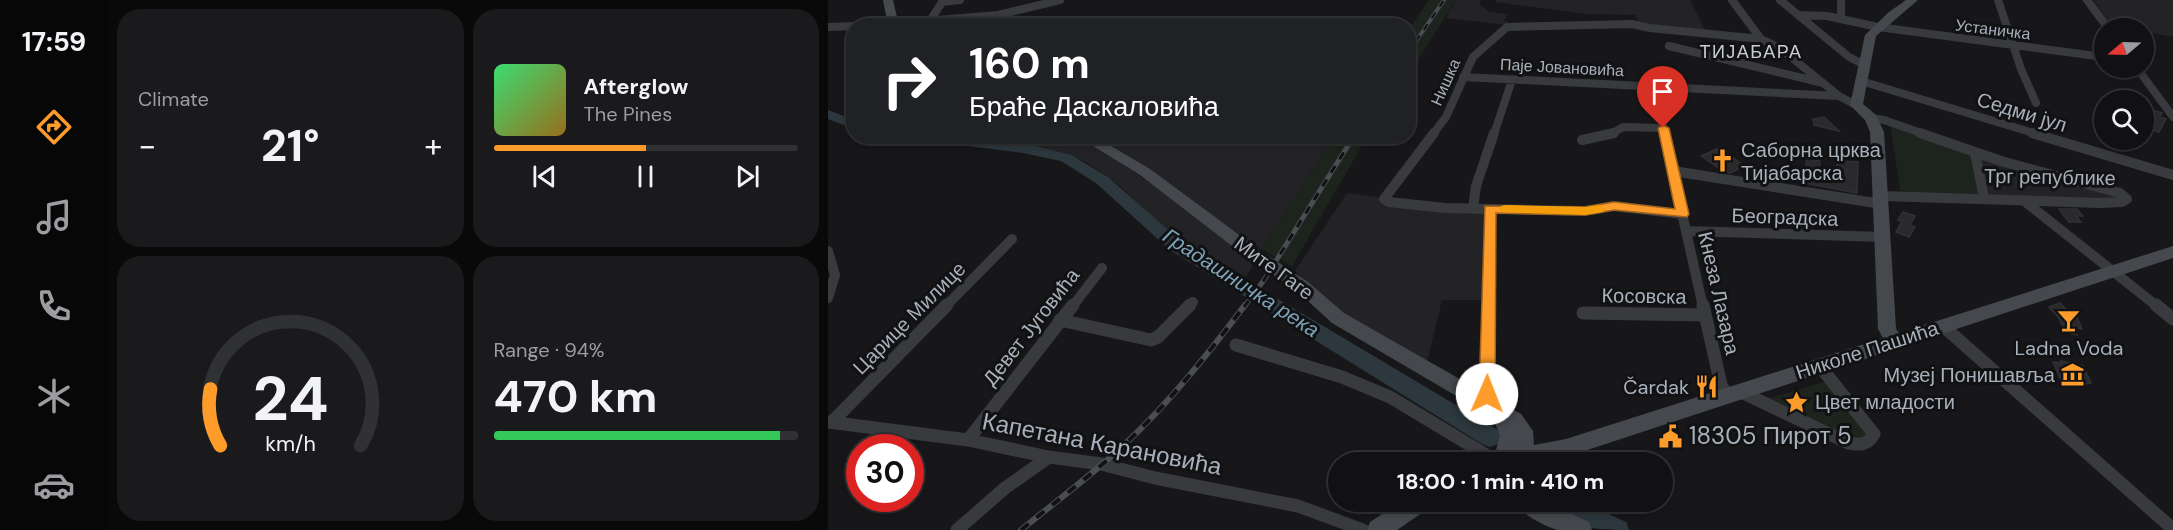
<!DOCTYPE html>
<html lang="en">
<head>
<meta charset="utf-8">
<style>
	:root { --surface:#111113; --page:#1a1a1c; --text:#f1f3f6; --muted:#9c9da0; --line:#303133; --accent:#fd9b2b }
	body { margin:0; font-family:"DM Sans",sans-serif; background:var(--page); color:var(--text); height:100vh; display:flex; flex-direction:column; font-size:22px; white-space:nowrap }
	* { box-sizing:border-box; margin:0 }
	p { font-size:20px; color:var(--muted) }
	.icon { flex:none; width:33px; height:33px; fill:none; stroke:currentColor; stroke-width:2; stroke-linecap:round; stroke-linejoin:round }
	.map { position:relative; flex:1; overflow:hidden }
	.side { display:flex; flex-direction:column; gap:9px; padding:9px; background:#09090a; width:720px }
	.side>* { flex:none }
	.banner { position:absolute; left:18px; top:18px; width:570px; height:126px; border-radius:24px; box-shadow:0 3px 9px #0003,0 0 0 2px var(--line); background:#202124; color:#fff; overflow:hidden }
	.needle { width:39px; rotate:251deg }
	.tools { position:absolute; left:1266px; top:18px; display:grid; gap:12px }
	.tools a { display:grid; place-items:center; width:60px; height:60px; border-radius:50%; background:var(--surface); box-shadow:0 3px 9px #0003,0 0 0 2px var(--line); font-size:30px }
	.speed { position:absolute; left:18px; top:434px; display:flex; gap:12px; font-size:30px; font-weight:700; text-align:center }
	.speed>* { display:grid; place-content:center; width:78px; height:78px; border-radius:50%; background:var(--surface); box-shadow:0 3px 9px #0003,0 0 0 2px var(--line); line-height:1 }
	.speed .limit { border:9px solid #d22; background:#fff; color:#111 }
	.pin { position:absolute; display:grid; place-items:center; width:51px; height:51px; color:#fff; margin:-62px -26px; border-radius:50% 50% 50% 0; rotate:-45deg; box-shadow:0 0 6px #0007 }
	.pin .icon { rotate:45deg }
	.me { position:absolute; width:66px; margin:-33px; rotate:1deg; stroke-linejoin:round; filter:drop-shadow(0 0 4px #0008) }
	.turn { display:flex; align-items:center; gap:21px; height:126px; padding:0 24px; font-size:27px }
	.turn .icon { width:78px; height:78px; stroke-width:2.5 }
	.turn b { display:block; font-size:42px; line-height:51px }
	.big { font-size:45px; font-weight:700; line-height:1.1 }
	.side .tile { flex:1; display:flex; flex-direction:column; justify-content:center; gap:9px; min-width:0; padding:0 21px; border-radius:24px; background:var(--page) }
	.side .dial { align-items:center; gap:0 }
	.dial svg { height:156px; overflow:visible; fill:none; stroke:var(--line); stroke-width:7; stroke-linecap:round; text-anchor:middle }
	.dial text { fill:var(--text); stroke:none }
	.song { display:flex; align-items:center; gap:18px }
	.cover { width:72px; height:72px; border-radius:9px; background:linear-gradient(135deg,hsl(140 70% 55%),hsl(40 70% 35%)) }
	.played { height:6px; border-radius:3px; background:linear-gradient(90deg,var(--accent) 50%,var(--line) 50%) }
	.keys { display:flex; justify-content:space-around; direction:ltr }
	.heat { display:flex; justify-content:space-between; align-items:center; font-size:33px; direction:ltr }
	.charge { height:9px; border-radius:4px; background:linear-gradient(90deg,#34c759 94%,var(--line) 0) }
	.side .tiles { flex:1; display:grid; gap:9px; grid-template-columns:repeat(2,1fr) }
	.trip { position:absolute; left:500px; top:452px; width:345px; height:60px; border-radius:30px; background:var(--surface); box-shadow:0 3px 9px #0003,0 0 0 2px var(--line); font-weight:700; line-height:60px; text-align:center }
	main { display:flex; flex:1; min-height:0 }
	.tabs { display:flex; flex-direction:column; width:108px; justify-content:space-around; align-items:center; background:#070708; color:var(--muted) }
	.tabs .icon { width:42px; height:42px }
	.tabs .current { color:var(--accent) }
	.tabs b { font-size:27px; color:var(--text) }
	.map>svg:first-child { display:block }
</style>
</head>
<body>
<main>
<nav class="tabs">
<b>17:59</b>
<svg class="icon current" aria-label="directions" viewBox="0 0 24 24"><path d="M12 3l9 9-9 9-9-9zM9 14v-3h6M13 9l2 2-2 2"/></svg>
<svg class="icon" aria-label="music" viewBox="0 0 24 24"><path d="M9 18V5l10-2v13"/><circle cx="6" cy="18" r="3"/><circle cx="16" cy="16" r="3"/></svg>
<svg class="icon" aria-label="phone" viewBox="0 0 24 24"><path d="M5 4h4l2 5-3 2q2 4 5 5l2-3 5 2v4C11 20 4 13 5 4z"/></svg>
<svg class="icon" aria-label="climate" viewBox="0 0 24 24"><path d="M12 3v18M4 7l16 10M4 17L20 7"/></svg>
<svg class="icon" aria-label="car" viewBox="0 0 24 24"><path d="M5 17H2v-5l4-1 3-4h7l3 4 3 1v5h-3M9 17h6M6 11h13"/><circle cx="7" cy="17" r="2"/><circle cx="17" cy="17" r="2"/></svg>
</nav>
<section class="side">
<div class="tiles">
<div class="tile"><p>Climate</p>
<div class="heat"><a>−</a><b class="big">21°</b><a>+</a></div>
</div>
<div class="tile">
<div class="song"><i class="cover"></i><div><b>Afterglow</b><p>The Pines</p></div></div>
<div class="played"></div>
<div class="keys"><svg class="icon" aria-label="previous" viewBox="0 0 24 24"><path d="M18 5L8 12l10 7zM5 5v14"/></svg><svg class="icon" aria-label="pause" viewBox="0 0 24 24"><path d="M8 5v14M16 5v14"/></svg><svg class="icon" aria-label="next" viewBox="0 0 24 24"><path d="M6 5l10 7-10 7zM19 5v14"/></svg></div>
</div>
<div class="tile dial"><svg viewBox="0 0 100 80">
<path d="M14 69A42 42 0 1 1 86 69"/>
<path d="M14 69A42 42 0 0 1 9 40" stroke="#fd9b2b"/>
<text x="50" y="56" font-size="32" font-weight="700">24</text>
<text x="50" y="72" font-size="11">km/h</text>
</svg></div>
<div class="tile"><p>Range · 94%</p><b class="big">470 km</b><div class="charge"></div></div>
</div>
</section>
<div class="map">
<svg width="1345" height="530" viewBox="0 0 1345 530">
	<rect width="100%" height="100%" fill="#171719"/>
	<!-- built -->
	<path fill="#232326" d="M 628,0 L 653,0 L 651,4 L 661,12 L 680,14 L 676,21 L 681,22 L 678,25 L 618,18 Z
		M 668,0 L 862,0 L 878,32 L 826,27 L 811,22 L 807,15 L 758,14 L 667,2 Z
		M 1265,0 L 1345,0 L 1345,37 L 1316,32 L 1316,28 L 1284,26 Z
		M 139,136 L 254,137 L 370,215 L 427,262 L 418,277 L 361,248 L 339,231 L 291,185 L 258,162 L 228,152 L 180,143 L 137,139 Z
		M 269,137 L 507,137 L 433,249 Z
		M 1145,153 L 1296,199 L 1152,199 Z
		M 519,193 L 657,212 L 656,300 L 614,300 L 599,362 L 517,321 L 467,271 Z"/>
	<!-- green -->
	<path fill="#1c241d" d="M 601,0 L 628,0 L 581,74 L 581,29 Z
		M 1062,123 L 1145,153 L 1152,199 L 1073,196 Z
		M 507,137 L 539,137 L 464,266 L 433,249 Z
		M 1001,380 L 1044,433 L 1033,443 L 934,401 Z"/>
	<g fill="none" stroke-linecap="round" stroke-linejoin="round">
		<!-- river -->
		<path fill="#2c383e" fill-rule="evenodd" d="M 0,110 L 26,120 L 26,129 L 0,119 Z
			M 85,136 L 135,136 L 195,143 L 243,155 L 280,177 L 354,242 L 670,430 L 673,437 L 670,444 L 662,447 L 654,444 L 342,250 L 268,183 L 233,161 L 195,153 L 92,140 Z
			M 723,501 L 753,501 L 798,522 L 801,530 C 774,530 736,530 723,501 Z"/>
	</g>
	<!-- building -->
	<path fill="#2a2a2d" stroke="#313135" stroke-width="1.5" d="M 1316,107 L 1334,113 L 1332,117 L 1338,119 L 1331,132 L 1316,127 Z
		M 996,117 L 1011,131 L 986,125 L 985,119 Z
		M 891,148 L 917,166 L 902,173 L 897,172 L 873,156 Z
		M 979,158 L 992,161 L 991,173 L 1008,176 L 1009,161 L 1030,162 L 1029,193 L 976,183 Z
		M 1231,209 L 1249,209 L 1255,216 L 1248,216 L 1253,222 L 1241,222 Z
		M 1075,212 L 1087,216 L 1082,225 L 1087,227 L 1081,237 L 1068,232 L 1074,221 L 1070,220 Z
		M 1232,303 L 1244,316 L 1249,317 L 1254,329 L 1246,327 L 1249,335 L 1237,332 L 1231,318 L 1221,307 Z
		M 1233,361 L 1255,366 L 1263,383 L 1250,386 L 1234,383 L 1225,362 L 1234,363 Z"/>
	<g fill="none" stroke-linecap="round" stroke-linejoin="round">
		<!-- street-far2 -->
		<path stroke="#383a3e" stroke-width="8" d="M 904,0 L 933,39 L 952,48 L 1011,96 L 1028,105
			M 952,0 L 1021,57 L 1037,65
			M 1170,0 L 1193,69 L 1208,103
			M 1259,0 L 1280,28
			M 1013,2 L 1013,18
			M 971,15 L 999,16 L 1050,27 L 1276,57
			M 102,21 L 114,2 L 132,0
			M 37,26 L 170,15 L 232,0
			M 0,27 L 26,26
			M 841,46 L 995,83
			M 1309,68 L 1345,117
			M 635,77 L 1011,96
			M 1033,81 L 1209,134
			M 826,87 L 837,134
			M 1043,118 L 1056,120 L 1096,134
			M 605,134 L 618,117 L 645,57 L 679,27 L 804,24 L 822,28 L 933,39
			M 666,134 L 684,80
			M 783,134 L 795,127 L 835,128"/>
		<!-- street-far1 -->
		<path stroke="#383a3e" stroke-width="10" d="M 606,133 L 556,199 L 561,202 L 617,208 L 757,211 L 786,206 L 854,214
			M 836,133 L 875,307
			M 1204,133 L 1345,175
			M 754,140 L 786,133
			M 1147,153 L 1156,198
			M 845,171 L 1054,204
			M 1053,196 L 1273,203 L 1294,202 L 1299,199 L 1292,193 L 1173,161 L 1092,133
			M 1195,200 L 1330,307
			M 645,209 L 648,186 L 666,133
			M 858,231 L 1055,237
			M 0,251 L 7,275 L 0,298
			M 117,307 L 184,239
			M 244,307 L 274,268
			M 360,307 L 365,302
			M 660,307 L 661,209"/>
		<!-- street -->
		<path stroke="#383a3e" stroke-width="13" d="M 875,305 L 893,385 L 899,395
			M 1328,305 L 1345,319
			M 755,313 L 876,315
			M 232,320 L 323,340 L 330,337 L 362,305
			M 1115,326 L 1345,529
			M 408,345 L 514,377 L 562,397 L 670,462
			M 911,391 L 1020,443 C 1032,445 1039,446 1046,434 L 991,365
			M 659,404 L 660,305
			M 0,422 L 140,440 L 221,457 L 273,464 L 327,478 L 470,506 L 535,530
			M 4,422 L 119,305
			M 140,440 L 245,305
			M 129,530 L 177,488 L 221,457"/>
		<!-- secondary -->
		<path fill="#45494e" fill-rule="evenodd" d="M 55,0 L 65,0 L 71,26 L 60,26 Z
			M 1078,0 L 1090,0 L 1048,36 L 1035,104 L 1048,115 L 1056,132 L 1068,329 L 1071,333 L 1345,246 L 1345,258 L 738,457 C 720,460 702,465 685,458 L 680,462 L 670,460 L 667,454 L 672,435 L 664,417 L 504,323 L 468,290 L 417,256 L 312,175 L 249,136 L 266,136 L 322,169 L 429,248 L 480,282 L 516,313 L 693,414 L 705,431 L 706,445 L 738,439 L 1055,338 L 1050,329 L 1042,132 L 1037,120 L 1022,105 L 1037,35 L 1061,12 Z
			M 574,501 L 604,501 L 601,508 L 569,530 L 539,530 L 542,522 Z
			M 686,501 L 716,501 L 761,522 L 764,530 C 754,530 740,530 730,530 C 717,527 691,513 686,501 Z"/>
		<defs>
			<path id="rail-far2" d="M 580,53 L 616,0"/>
			<path id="rail-far1" d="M 416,307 L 436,280 L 526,136"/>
			<path id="rail" d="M 193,530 C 227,502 264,475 296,445 C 341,403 380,354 417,305"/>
		</defs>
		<!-- rail-far2 casing -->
		<use href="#rail-far2" stroke="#4a4e53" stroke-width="4"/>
		<!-- rail-far1 casing -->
		<use href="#rail-far1" stroke="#4a4e53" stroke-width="5"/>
		<!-- rail casing -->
		<use href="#rail" stroke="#4a4e53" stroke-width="6"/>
		<!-- rail-far2 -->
		<use href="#rail-far2" stroke="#121214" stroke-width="2" stroke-dasharray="7" stroke-linecap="butt"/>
		<!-- rail-far1 -->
		<use href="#rail-far1" stroke="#121214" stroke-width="3" stroke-dasharray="8" stroke-linecap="butt"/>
		<!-- rail -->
		<use href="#rail" stroke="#121214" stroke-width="4" stroke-dasharray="10" stroke-linecap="butt"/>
	</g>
	<!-- route -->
	<path fill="#fd9b2b" stroke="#a4651c" stroke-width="1.5" d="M 835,125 L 841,128 L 861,214 L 859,217 L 786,210 L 757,215 L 668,213 L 667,394 L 665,399 L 659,401 L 653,399 L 651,394 L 657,206 L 757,207 L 786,202 L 847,209 L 830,128 Z"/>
	<!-- slow -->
	<path fill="#f59e0b" d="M 677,205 L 757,207 L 771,205 L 777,209 L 775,212 L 757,215 L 673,212 L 671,209 L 673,206 Z"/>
	<!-- icons -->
	<defs>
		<symbol id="church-bare" viewBox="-9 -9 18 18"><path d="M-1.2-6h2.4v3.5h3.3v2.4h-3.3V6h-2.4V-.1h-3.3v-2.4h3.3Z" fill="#fd9b2b" stroke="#121214" stroke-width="2.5" paint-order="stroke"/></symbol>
		<symbol id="bar-bare" viewBox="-9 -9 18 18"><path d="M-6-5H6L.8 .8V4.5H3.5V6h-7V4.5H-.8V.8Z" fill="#fd9b2b" stroke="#121214" stroke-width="2.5" paint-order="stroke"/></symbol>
		<symbol id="museum-bare" viewBox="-9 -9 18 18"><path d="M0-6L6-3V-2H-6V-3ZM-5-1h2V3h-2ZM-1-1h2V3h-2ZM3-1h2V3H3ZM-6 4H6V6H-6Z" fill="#fd9b2b" stroke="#121214" stroke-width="2.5" paint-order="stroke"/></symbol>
		<symbol id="restaurant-bare" viewBox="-9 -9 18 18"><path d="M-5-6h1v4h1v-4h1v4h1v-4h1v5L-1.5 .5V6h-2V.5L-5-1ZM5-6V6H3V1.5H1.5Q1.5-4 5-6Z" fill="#fd9b2b" stroke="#121214" stroke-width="2.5" paint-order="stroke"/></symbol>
		<symbol id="sight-bare" viewBox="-9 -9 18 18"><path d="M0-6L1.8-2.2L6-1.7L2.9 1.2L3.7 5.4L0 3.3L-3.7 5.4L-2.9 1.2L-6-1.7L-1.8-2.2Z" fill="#fd9b2b" stroke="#121214" stroke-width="2.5" paint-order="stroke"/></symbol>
		<symbol id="civic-bare" viewBox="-9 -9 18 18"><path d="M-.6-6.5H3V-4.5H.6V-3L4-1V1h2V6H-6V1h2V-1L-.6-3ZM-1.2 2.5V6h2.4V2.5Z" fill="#fd9b2b" stroke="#121214" stroke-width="2.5" paint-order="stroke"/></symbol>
	</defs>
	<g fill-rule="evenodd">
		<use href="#church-bare" x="878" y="144" width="33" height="33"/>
		<use href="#bar-bare" x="1224" y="304" width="33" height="33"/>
		<use href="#museum-bare" x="1228" y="358" width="33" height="33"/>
		<use href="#restaurant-bare" x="862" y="370" width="33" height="33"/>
		<use href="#sight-bare" x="952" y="386" width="33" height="33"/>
		<use href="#civic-bare" x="826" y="420" width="33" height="33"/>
	</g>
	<g text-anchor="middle" stroke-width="6" stroke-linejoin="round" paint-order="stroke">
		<!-- far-street labels -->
		<g font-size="16" fill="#a8b0ba" stroke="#121214">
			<text transform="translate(1165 29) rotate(7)" y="6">Устаничка</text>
			<text transform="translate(734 67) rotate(3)" y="6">Паје Јовановића</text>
			<text transform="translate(617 82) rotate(-66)" y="6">Нишка</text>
		</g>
		<!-- far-neighbourhood labels -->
		<g font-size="18" letter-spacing="1.5" fill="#c9ced5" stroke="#121214">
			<text x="923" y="58">ТИЈАБАРА</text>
		</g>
		<!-- street labels -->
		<g font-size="20" fill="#a8b0ba" stroke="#121214">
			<text transform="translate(1194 112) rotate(17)" y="7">Седми јул</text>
			<text transform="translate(1222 177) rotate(1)" y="7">Трг републике</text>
			<text transform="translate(957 217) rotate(2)" y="7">Београдска</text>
			<text transform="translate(446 268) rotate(36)" y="7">Мите Гаге</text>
			<text transform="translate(891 293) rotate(77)" y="7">Кнеза Лазара</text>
			<text transform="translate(816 296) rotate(1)" y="7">Косовска</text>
			<text transform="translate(81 318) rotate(-45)" y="7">Царице Милице</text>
			<text transform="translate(203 327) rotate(-52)" y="7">Девет Југовића</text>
			<text transform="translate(1039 350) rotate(-18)" y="7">Николе Пашића</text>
		</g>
		<!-- poi labels -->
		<g font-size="20" fill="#a8b0ba" stroke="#121214" text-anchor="start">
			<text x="913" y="157">Саборна црква<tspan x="913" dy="23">Тијабарска</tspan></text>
			<text x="1241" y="355" text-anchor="middle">Ladna Voda</text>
			<text x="1227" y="382" text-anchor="end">Музеј Понишавља</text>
			<text x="861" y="394" text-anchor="end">Čardak</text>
			<text x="987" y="409">Цвет младости</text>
		</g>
		<!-- water labels -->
		<g font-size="21" font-style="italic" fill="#7da3b7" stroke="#121214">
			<text transform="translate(413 283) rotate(33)" y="7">Градашничка река</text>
		</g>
		<!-- near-poi labels -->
		<g font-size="24" fill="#a8b0ba" stroke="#121214" text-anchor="start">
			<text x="861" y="444">18305 Пирот 5</text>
		</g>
		<!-- near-street labels -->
		<g font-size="24" fill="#a8b0ba" stroke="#121214">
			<text transform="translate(274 444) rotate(11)" y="8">Капетана Карановића</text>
		</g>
	</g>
</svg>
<div class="tools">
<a><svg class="needle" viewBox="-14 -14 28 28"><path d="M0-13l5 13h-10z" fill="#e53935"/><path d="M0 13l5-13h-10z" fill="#9c9da0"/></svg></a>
<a><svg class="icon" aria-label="search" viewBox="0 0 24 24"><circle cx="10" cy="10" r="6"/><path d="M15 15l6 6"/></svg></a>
</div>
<div class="speed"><div class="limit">30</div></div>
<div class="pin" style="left:835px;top:128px;background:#d93025"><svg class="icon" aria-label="arrive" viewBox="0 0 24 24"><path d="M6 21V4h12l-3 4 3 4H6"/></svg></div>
<svg class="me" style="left:659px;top:394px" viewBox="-20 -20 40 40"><circle r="19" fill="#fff"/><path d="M0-13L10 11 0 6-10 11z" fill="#fd9b2b"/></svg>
<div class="trip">18:00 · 1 min · 410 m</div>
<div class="banner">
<div class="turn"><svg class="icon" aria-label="right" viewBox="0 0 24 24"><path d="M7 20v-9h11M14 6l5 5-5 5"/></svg><div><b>160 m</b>Браће Даскаловића</div></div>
</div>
</div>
</main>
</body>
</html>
